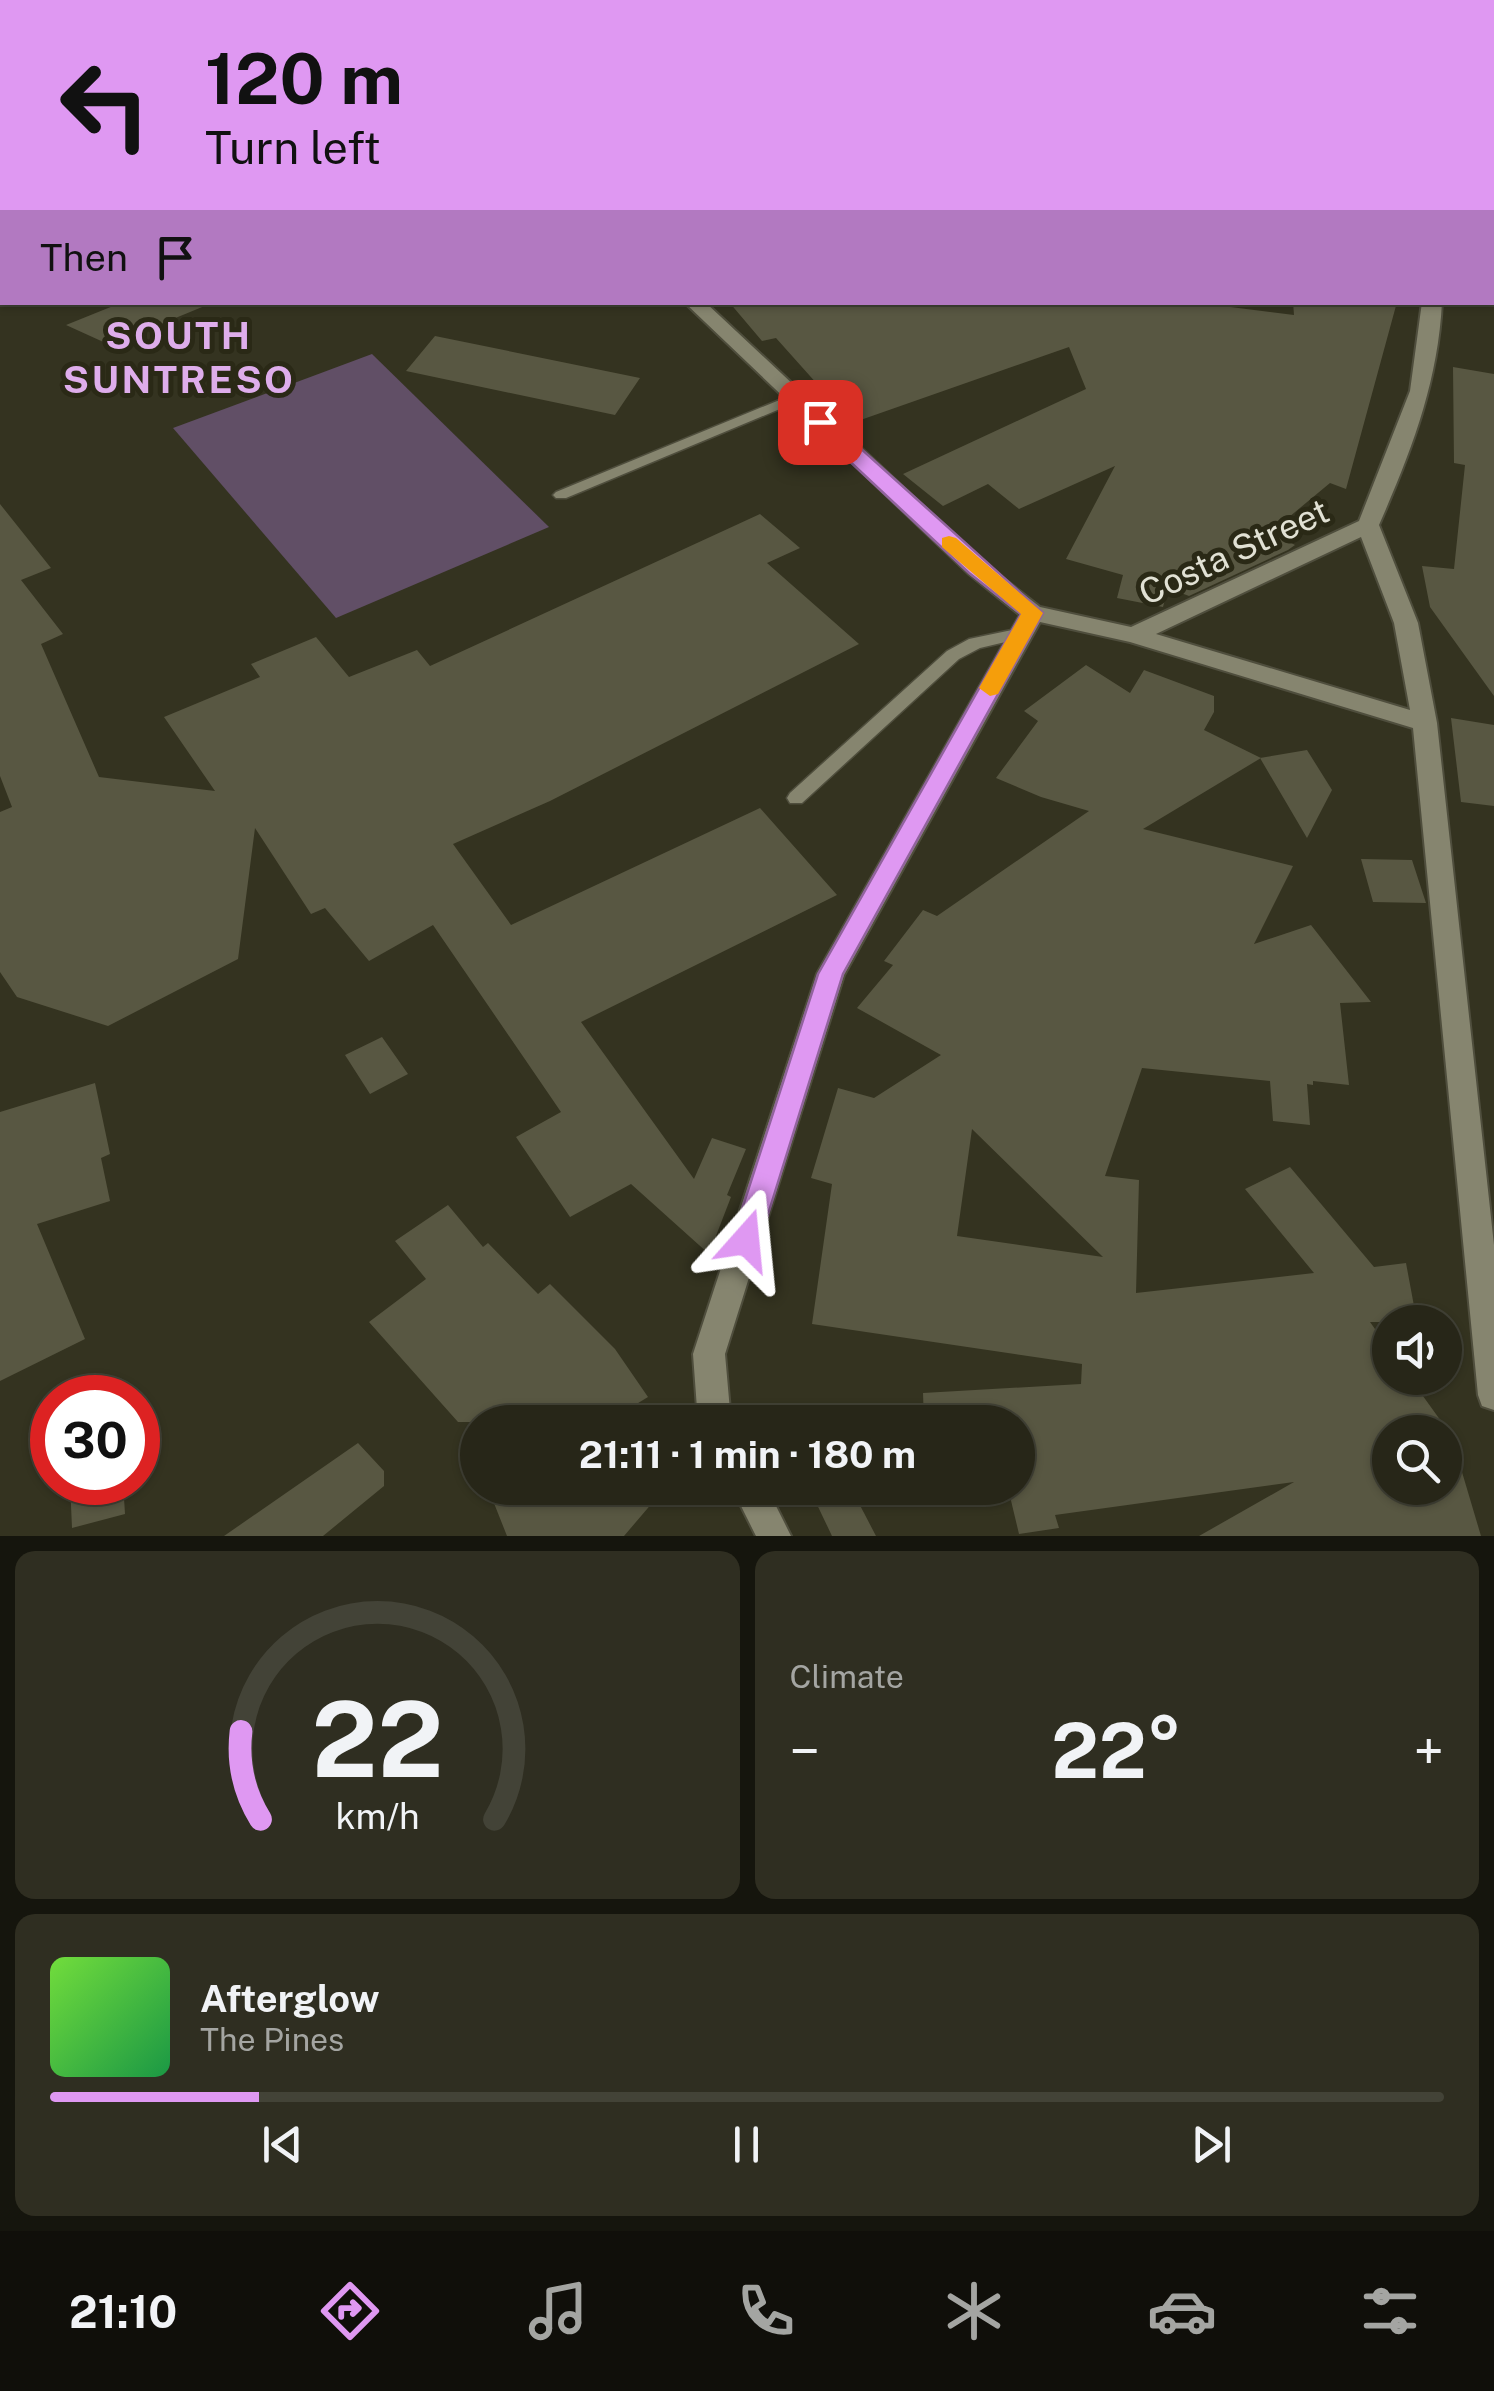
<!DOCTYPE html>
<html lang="en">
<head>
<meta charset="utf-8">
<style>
	:root { --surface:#272618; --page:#2f2e21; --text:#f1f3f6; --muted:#a4a5a2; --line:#434337; --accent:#df98f2 }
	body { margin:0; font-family:"Public Sans",sans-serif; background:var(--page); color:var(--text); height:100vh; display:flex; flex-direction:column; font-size:38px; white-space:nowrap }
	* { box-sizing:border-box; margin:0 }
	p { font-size:32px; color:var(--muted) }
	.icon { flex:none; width:55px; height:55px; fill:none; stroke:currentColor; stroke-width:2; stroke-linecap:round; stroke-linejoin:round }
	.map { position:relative; height:1536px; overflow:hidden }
	.details { display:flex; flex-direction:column; gap:15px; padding:15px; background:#15150d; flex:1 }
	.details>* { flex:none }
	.hud { position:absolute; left:0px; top:0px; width:1495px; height:305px; box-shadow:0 2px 8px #0004,0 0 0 2px var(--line); background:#df98f2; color:#111; overflow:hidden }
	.tools { position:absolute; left:1372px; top:1305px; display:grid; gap:20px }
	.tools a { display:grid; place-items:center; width:90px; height:90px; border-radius:50%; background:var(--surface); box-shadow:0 2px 8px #0004,0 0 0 2px var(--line); font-size:50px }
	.speed { position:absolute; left:30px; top:1375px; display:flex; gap:20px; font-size:50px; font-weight:700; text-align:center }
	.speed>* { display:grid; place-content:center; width:130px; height:130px; border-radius:50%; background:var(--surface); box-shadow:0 2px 8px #0004,0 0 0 2px var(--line); line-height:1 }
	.speed .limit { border:15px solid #d22; background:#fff; color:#111 }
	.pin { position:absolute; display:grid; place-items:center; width:85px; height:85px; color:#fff; margin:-42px; border-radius:20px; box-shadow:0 5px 15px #0006 }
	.me { position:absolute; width:110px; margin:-55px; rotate:18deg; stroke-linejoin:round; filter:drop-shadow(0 0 8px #0008) }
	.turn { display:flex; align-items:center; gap:35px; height:210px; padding:0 40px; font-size:45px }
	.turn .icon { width:130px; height:130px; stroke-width:2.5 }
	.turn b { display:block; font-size:70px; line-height:85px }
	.then { display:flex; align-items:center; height:95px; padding:0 40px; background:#0003; gap:20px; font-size:38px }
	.big { font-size:75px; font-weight:700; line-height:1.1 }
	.details .widget { flex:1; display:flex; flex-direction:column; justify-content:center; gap:15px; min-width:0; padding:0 35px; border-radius:20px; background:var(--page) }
	.details .dial { align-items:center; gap:0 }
	.dial svg { height:260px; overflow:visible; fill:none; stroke:var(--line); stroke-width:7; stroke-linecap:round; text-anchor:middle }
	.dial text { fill:var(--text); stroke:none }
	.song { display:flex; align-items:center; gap:30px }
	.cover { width:120px; height:120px; border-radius:15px; background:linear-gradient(135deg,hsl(100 70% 55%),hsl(140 70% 35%)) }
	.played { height:10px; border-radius:5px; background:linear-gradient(90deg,var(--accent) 15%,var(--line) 15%) }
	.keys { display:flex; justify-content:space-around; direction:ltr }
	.heat { display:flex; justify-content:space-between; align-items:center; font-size:55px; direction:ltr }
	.details .tiles { flex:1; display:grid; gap:15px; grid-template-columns:1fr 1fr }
	.widget:last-child { grid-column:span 2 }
	.trip { position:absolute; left:460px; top:1405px; width:575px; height:100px; border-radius:50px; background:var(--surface); box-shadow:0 2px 8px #0004,0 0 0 2px var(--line); font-weight:700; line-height:100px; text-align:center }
	.tabs { display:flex; height:160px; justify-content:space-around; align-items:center; background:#100f0a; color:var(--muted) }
	.tabs .icon { width:70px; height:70px }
	.tabs .current { color:var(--accent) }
	.tabs b { font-size:45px; color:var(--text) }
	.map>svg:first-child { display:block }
</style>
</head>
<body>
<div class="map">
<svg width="1494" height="1536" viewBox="0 0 1494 1536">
	<rect width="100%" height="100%" fill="#343320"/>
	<!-- green -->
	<path fill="#614f66" d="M 372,354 L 549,527 L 336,618 L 173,428 Z"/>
	<!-- building -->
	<path fill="#585742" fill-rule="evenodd" d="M 123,302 L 206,302 L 207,305 L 110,345 L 66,325 Z
		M 729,302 L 1191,302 L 1294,315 L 1293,302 L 1397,302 L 1346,489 L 1330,483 L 1271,532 L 1295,545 L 1288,550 L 1189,596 L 1168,588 L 1163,607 L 1117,598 L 1123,575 L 1066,559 L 1115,466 L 1019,509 L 988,484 L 943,506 L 903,474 L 1086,389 L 1069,347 L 852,423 L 776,338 L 762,341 Z
		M 435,336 L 640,378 L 615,415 L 406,371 Z
		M 1453,367 L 1494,374 L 1494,696 L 1430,607 L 1422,566 L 1454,569 L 1465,465 L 1454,463 Z
		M 0,504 L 51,568 L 21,580 L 63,634 L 41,644 L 99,777 L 215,791 L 164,717 L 260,677 L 251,664 L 316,637 L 349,677 L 417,650 L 430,666 L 760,514 L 800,548 L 767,563 L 859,644 L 550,801 L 453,844 L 511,925 L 760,808 L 837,895 L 581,1022 L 694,1179 L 712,1138 L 746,1149 L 727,1195 L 731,1197 L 709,1254 L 631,1184 L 570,1217 L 516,1137 L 561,1112 L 433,925 L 369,961 L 325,908 L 311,914 L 255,828 L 238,959 L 108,1026 L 17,997 L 0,972 L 0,812 L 12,807 L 0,776 Z
		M 1086,665 L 1130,693 L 1144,670 L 1214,696 L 1214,712 L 1204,730 L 1261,758 L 1143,829 L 1293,866 L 1254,944 L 1311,925 L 1371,1002 L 1340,1003 L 1349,1085 L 1313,1081 L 1313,1085 L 1307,1084 L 1310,1125 L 1273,1121 L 1270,1081 L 1142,1068 L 1105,1176 L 1139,1180 L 1136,1293 L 1314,1273 L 1245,1189 L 1290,1167 L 1374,1267 L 1406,1263 L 1417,1322 L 1370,1322 L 1390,1350 L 1390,1378 L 1410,1378 L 1451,1435 L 1481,1536 L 1199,1536 L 1294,1482 L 1055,1515 L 1059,1528 L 1019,1534 L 1008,1488 L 1018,1488 L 1018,1422 L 924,1422 L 923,1393 L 1081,1384 L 1082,1364 L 812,1324 L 832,1184 L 811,1178 L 838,1088 L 874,1098 L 941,1055 L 857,1008 L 893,965 L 884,961 L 923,910 L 937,916 L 1089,811 L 1041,797 L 996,778 L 1038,721 L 1024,711 ZM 972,1129 L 1103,1257 L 957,1236 ZM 1390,1432 L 1445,1432 L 1445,1488 L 1390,1488 Z
		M 1451,718 L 1494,725 L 1494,806 L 1461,802 Z
		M 1307,750 L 1332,790 L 1307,838 L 1260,758 Z
		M 1361,859 L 1412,860 L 1426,903 L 1373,902 Z
		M 382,1037 L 408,1074 L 370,1094 L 345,1055 Z
		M 95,1083 L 110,1154 L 101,1158 L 110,1201 L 37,1224 L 85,1339 L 0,1381 L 0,1112 Z
		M 448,1205 L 483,1247 L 488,1243 L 538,1294 L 550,1284 L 615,1349 L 648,1397 L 607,1422 L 458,1422 L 369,1322 L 426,1279 L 395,1241 Z
		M 358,1443 L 384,1471 L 384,1486 L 323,1536 L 224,1536 Z
		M 70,1482 L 123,1482 L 125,1514 L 72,1528 Z
		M 488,1488 L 665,1488 L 624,1536 L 507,1536 Z
		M 820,1488 L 851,1488 L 876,1536 L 832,1536 L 811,1492 Z"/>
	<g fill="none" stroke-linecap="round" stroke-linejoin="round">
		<defs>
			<path id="service" d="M 794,394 L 801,398 L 799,401 L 566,498 L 556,498 L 553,495 L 556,492 Z
				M 1021,628 L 1029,633 L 1027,637 L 980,648 L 959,659 L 802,803 L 790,803 L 787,798 L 790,793 L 947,651 L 969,639 Z"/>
			<path id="minor" d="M 231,0 L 257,0 L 259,2 L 233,2 Z
				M 1319,0 L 1335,0 L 1337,2 L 1321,2 Z
				M 0,120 L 2,120 L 2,130 L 0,130 Z
				M 684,302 L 705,302 L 985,564 L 1040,607 L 1131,627 L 1359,521 L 1410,391 L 1422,302 L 1442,302 C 1438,383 1411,452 1379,525 L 1418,623 L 1437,723 L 1494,1245 L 1494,1410 L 1482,1406 L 1478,1395 L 1413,728 L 1130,642 L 1040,622 L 844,975 L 725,1354 L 731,1422 L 698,1422 L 693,1354 L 817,974 L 1020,615 L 969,574 ZM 1361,537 L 1394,623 L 1410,710 L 1156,634 Z
				M 732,1488 L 767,1488 L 791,1536 L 756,1536 Z"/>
		</defs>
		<!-- service casing -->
		<use href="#service" stroke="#4f4e3d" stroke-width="3"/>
		<!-- minor casing -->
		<use href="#minor" stroke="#4f4e3d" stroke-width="4"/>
		<!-- service -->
		<use href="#service" fill="#86856f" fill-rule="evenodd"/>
		<!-- minor -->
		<use href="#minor" fill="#86856f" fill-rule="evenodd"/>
	</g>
	<!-- route -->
	<path fill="#df98f2" stroke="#91639d" stroke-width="2.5" d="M 820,417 L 827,418 L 1043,613 L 843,974 L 760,1240 L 756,1249 L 746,1252 L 736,1249 L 732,1240 L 818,974 L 1021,614 L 969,573 L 813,427 L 811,422 Z"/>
	<!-- slow -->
	<path fill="#f59e0b" d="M 949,536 L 956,538 L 1043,613 L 998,694 L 990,696 L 979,688 L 1021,614 L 942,547 L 942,538 Z"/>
	<g text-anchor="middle" stroke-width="10" stroke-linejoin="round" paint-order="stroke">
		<!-- street labels -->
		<g font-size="35" fill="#e1e1d4" stroke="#2a2916">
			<text transform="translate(1234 552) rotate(-25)" y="12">Costa Street</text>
		</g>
		<!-- far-district labels -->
		<g font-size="38" font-weight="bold" letter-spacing="2.5" fill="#deadeb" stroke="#2a2916">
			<text x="179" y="349">SOUTH<tspan x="179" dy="44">SUNTRESO</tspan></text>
		</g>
	</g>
</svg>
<div class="tools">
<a><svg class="icon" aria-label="sound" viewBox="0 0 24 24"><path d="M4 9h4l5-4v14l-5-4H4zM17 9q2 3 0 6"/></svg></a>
<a><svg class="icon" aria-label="search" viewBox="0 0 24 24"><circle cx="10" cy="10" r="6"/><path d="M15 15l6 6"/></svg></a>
</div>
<div class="speed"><div class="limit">30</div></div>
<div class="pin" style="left:820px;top:422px;background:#d93025"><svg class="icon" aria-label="arrive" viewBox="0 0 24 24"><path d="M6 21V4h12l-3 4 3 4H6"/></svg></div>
<svg class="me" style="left:746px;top:1240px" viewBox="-20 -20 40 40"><path d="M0-17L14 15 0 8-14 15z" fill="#df98f2" stroke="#fff" stroke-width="4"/></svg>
<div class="trip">21:11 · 1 min · 180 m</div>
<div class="hud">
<div class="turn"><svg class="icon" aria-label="left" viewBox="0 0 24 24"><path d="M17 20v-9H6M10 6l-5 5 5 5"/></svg><div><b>120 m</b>Turn left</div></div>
<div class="then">Then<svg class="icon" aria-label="arrive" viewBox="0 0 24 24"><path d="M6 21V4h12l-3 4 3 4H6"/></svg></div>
</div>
</div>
<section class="details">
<div class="tiles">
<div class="widget dial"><svg viewBox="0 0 100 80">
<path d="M14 69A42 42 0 1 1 86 69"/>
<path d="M14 69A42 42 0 0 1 8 42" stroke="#df98f2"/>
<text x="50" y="56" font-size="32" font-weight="700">22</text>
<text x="50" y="72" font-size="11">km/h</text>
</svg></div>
<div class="widget"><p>Climate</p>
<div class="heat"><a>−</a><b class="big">22°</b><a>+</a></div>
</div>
<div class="widget">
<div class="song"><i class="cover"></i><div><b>Afterglow</b><p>The Pines</p></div></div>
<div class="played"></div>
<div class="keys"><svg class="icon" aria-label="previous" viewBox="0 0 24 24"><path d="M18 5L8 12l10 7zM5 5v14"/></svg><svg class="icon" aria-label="pause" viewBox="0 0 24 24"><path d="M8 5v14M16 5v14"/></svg><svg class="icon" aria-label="next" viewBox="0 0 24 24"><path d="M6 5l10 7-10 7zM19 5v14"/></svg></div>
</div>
</div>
</section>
<nav class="tabs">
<b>21:10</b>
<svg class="icon current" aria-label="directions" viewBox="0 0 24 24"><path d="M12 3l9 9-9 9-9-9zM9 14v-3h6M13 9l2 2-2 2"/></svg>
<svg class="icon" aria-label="music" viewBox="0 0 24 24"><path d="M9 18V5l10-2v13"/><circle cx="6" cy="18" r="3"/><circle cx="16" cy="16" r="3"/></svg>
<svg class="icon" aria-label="phone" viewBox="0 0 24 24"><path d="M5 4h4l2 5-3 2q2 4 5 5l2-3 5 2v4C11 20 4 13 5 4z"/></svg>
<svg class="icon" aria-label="climate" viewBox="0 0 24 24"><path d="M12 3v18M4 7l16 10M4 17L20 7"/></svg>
<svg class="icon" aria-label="car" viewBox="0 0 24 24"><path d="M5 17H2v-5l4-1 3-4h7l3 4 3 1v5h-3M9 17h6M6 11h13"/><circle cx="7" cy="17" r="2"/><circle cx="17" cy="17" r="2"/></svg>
<svg class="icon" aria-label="filters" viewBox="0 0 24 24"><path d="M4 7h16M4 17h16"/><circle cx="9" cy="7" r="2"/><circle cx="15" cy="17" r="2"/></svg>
</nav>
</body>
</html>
